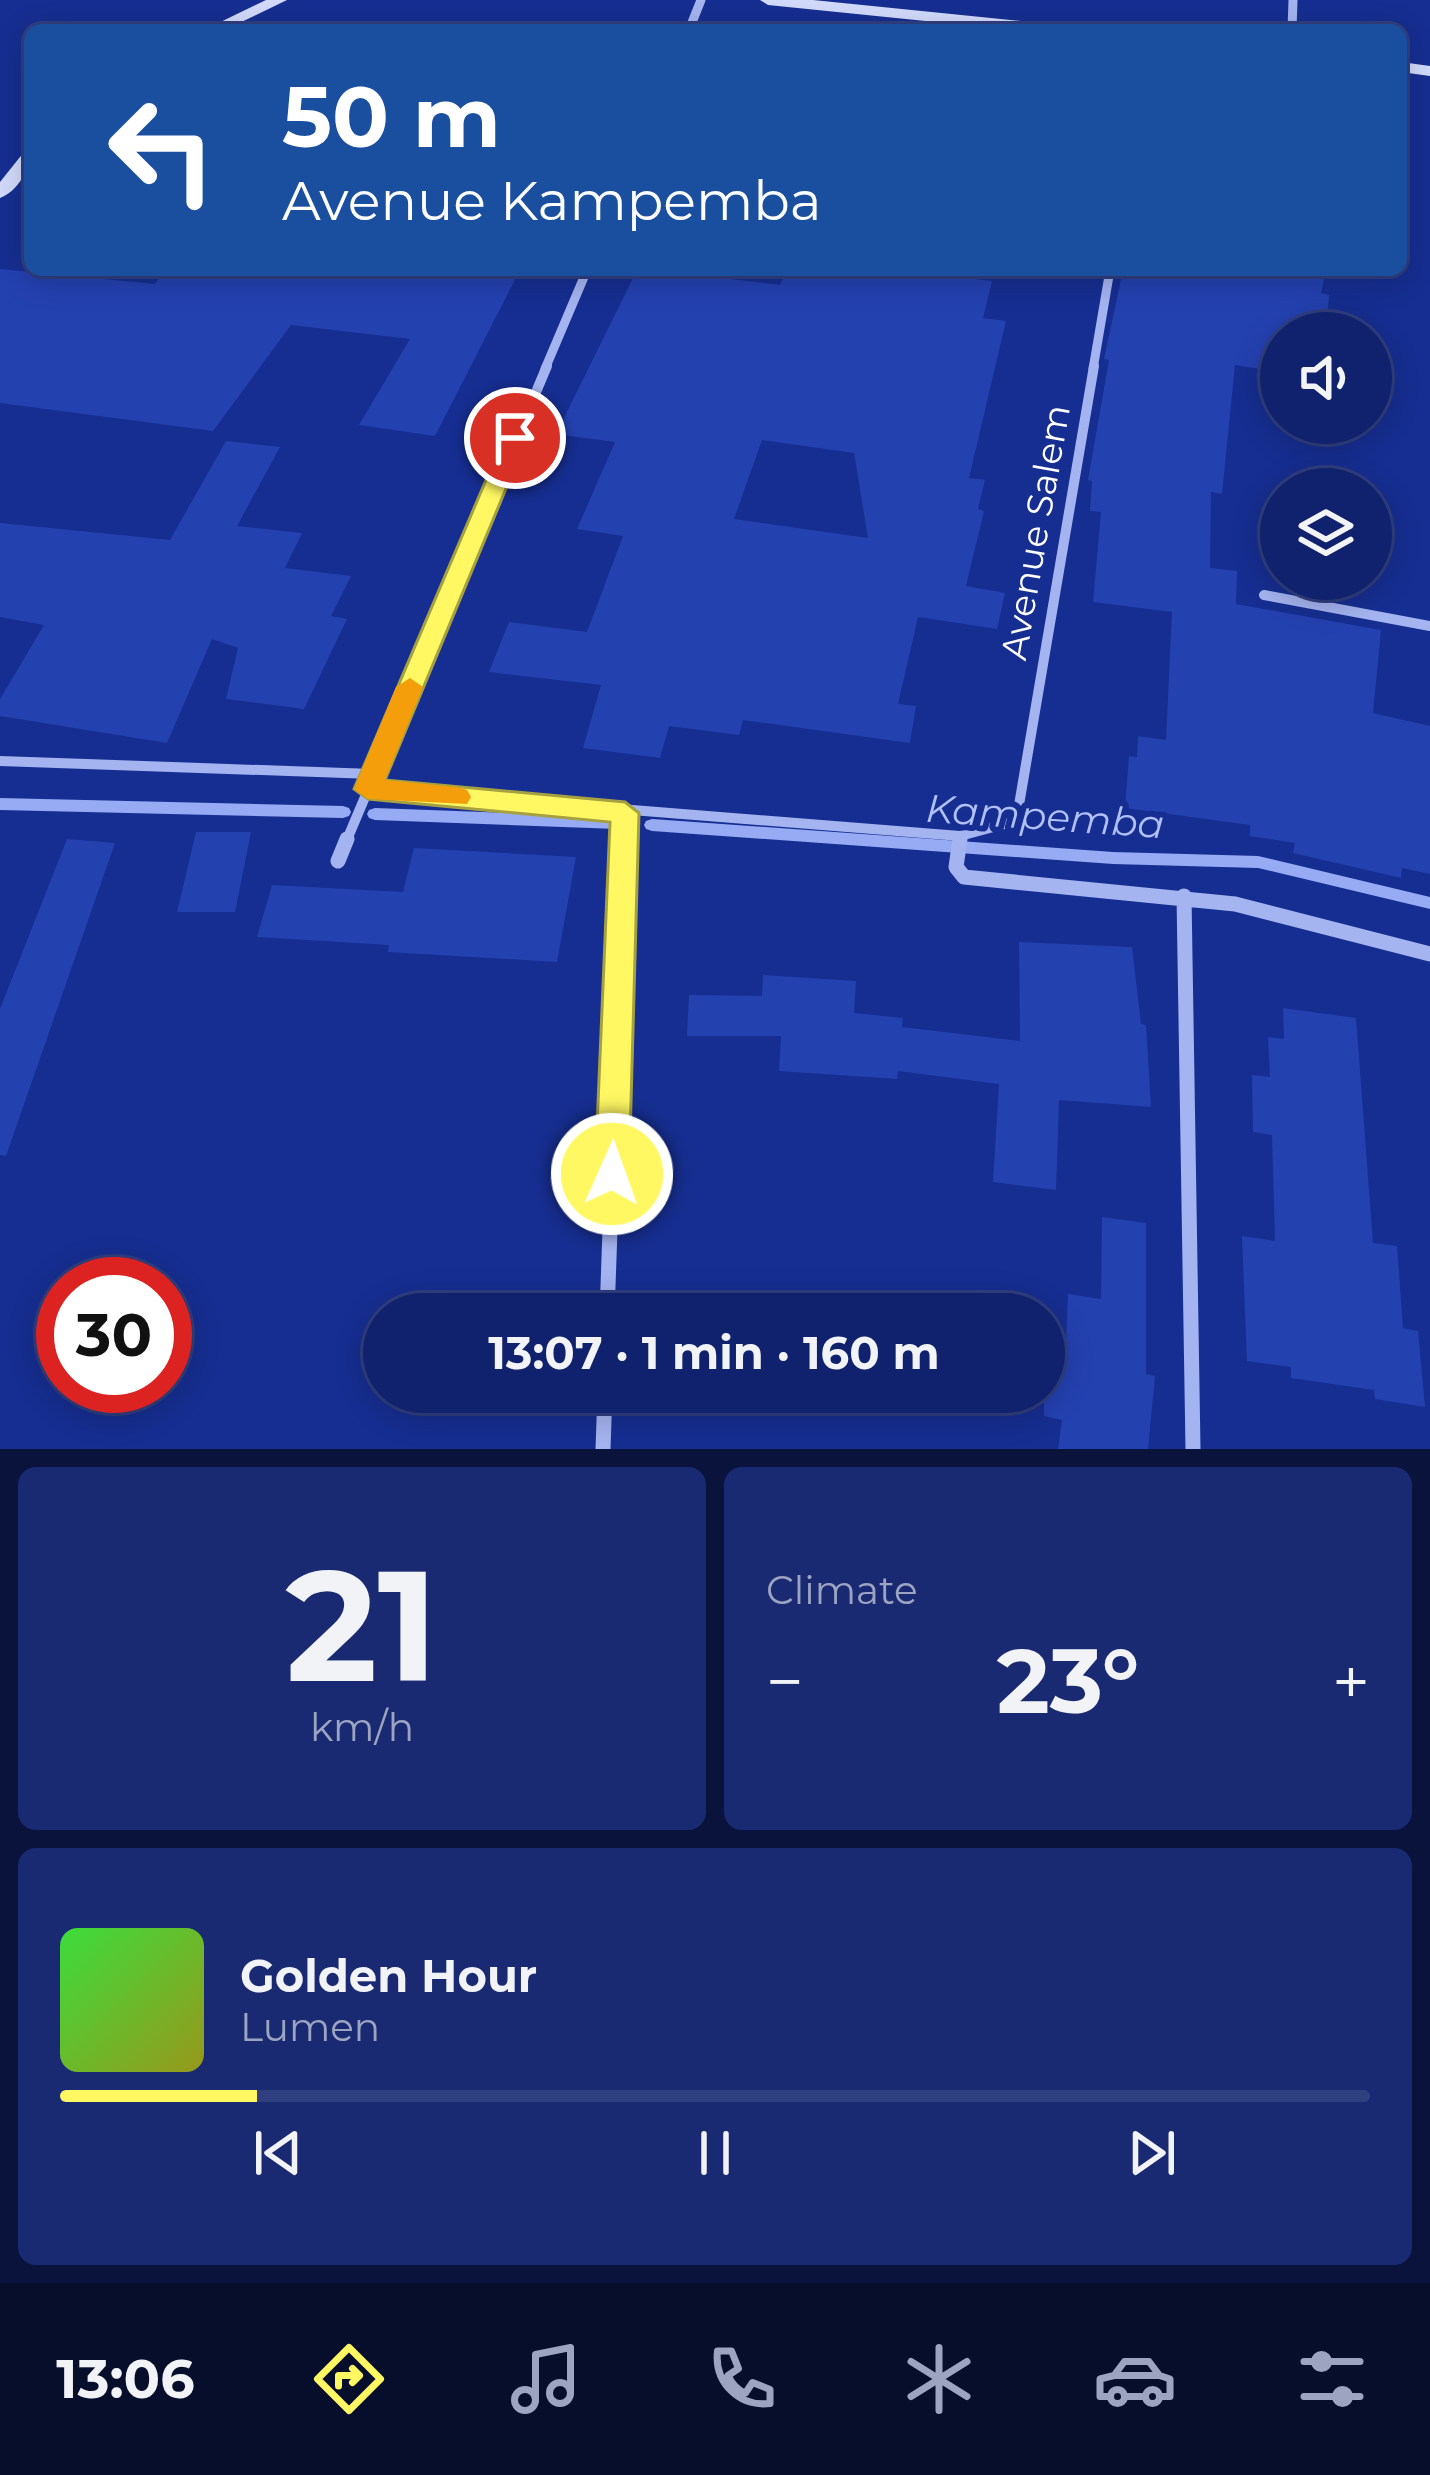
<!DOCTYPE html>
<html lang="en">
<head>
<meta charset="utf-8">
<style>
	:root { --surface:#10226d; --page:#192a72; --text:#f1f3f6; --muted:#9ca4c2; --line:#303f80; --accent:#fff863 }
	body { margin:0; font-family:Montserrat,sans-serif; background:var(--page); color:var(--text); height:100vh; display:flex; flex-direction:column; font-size:45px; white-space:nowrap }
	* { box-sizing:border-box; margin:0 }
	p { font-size:39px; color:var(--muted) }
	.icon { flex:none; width:66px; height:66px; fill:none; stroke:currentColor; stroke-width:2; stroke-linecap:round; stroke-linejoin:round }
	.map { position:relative; height:1449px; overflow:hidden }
	.panel { display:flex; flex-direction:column; gap:18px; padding:18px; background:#09133c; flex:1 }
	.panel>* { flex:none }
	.top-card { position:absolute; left:24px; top:24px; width:1383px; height:252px; border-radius:18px; box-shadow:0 6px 30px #0003,0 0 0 3px var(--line); background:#1a4fa0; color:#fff; overflow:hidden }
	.buttons { position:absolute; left:1260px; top:312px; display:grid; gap:24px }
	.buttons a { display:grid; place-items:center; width:132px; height:132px; border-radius:50%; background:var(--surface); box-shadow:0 6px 30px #0003,0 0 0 3px var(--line); font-size:60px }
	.speed { position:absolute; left:36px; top:1257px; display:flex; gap:24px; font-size:60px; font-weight:700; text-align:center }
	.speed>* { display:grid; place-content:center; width:156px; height:156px; border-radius:50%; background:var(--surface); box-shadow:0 6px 30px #0003,0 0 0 3px var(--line); line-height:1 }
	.speed .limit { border:18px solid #d22; background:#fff; color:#111 }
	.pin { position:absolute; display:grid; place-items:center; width:102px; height:102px; color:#fff; margin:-51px; border:6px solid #fff; border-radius:50%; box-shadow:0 3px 12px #0007 }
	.me { position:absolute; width:132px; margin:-66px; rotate:2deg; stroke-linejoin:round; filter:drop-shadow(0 0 9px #0008) }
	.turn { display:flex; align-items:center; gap:42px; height:252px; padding:0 60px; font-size:54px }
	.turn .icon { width:156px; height:156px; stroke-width:2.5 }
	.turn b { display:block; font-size:84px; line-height:102px }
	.big { font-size:90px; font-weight:700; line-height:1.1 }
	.panel .card { flex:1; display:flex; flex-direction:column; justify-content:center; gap:18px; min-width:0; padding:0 42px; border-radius:18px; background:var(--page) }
	.panel .dial { align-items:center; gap:0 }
	.dial b { font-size:156px; line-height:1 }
	.song { display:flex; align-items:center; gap:36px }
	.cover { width:144px; height:144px; border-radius:18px; background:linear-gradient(135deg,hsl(120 70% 55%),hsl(60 70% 35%)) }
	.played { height:12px; border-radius:6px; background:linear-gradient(90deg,var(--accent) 15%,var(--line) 15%) }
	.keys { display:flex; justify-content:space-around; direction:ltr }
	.heat { display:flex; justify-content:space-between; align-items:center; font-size:66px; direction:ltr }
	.panel .tiles { flex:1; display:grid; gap:18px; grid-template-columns:1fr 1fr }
	.card:last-child { grid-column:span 2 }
	.trip { position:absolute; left:363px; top:1293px; width:702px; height:120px; border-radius:60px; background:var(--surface); box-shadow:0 6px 30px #0003,0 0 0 3px var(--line); font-weight:700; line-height:120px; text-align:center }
	.tabs { display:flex; height:192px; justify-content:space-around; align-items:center; background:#060e2c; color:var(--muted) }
	.tabs .icon { width:84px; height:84px }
	.tabs .on { color:var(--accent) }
	.tabs b { font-size:54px; color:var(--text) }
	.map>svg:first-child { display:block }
</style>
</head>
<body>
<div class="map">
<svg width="1430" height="1449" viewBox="0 0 1430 1449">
	<rect width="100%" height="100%" fill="#162e91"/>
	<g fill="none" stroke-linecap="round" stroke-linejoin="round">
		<!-- stream -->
		<path fill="#96abf3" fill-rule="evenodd" d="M 0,798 L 343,806 L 349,808 L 351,812 L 349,816 L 343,818 L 0,810 Z
			M 375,808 L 618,817 L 624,819 L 626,823 L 624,827 L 618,829 L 375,820 L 369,818 L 367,814 L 369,810 Z
			M 652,819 L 1113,852 L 1258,856 L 1430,897 L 1430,909 L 1258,868 L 1113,864 L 652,831 L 646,829 L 644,825 L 646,821 Z"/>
	</g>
	<!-- building -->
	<path fill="#2441b0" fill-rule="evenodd" d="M 0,269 L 155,284 L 164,270 L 520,270 L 435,436 L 359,425 L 410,339 L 291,325 L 213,431 L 0,403 Z
		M 786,270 L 844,277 L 847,270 L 899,270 L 992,281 L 983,318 L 1006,321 L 969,478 L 985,480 L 978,509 L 984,511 L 966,586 L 1005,593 L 997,629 L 918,617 L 898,704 L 916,706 L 910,743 L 743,720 L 739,735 L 669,726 L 660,758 L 583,748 L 601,685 L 489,672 L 509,622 L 587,632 L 623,536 L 577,529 L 615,442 L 556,434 L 635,274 L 660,278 L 663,271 L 780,285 ZM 762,440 L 854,453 L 868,538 L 734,519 Z
		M 1123,270 L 1293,270 L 1324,279 L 1321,293 L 1329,295 L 1327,318 L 1319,333 L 1281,333 L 1281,372 L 1235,365 L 1222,494 L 1211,492 L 1210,568 L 1237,571 L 1236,604 L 1381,630 L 1373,713 L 1430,726 L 1430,874 L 1402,868 L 1401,878 L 1293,853 L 1295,843 L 1250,836 L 1250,825 L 1125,808 L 1129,756 L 1137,757 L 1138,736 L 1166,740 L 1172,612 L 1093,602 L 1101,512 L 1090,511 L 1092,481 L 1088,480 L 1109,360 L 1104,359 Z
		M 226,441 L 280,447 L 237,526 L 302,533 L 285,568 L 351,576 L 331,616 L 347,619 L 304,709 L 226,699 L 238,648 L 212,639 L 167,743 L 0,716 L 0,699 L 44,625 L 0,617 L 0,523 L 170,540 Z
		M 196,832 L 251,832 L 235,912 L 177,912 Z
		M 67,839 L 115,843 L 6,1156 L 0,1155 L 0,1009 Z
		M 414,848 L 576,857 L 557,962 L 388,952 L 389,945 L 257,937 L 272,885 L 403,892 Z
		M 1019,942 L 1132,947 L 1141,1024 L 1146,1025 L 1151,1107 L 1059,1100 L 1056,1190 L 993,1182 L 999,1084 L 898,1071 L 897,1079 L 779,1071 L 781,1036 L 687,1036 L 689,995 L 762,996 L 763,975 L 856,981 L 854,1013 L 903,1018 L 902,1027 L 1020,1041 Z
		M 1283,1008 L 1356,1018 L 1373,1243 L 1397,1246 L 1403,1328 L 1418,1331 L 1425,1407 L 1375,1399 L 1374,1390 L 1291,1378 L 1291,1367 L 1247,1361 L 1242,1236 L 1275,1241 L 1272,1135 L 1253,1132 L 1252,1075 L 1270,1077 L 1268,1037 L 1284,1039 Z
		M 1102,1217 L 1146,1223 L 1146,1374 L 1155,1376 L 1148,1449 L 1058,1449 L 1062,1420 L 1044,1416 L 1044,1361 L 1065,1366 L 1068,1294 L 1101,1299 Z"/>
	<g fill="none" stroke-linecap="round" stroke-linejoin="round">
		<!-- street-far2 -->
		<path stroke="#a4b4f0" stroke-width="9" d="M 689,30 L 701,0
			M 1292,30 L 1293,0
			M 545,369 L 587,270
			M 1093,369 L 1110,270"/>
		<!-- street-far1 -->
		<path stroke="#a4b4f0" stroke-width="10" d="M 1264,595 L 1430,626
			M 0,761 L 373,774
			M 368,789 L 960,836 L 1012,822 L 1019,805 L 1094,366
			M 346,842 L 547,366
			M 624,842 L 625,813
			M 959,842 L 960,836"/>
		<!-- street -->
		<path stroke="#a4b4f0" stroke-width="15" d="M 960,839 L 956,867 L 964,877 L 1235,904 L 1430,954
			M 338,861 L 347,839
			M 1184,896 L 1193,1449
			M 607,1314 L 624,839
			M 603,1449 L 605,1392"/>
		<!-- secondary -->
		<path fill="#d2dafb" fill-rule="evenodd" d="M 266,0 L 287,0 L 225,30 L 204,30 Z
			M 760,0 L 813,0 L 1060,25 L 1068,30 L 1014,30 L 768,5 Z
			M 1401,62 L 1430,66 L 1430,76 L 1401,72 Z
			M 30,151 C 30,170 18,191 0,198 L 0,182 L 24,152 Z"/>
	</g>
	<!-- route -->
	<path fill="#fff863" stroke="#a6a140" stroke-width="3" d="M 515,431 L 527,438 L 385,780 L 625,802 L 639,813 L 629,1174 L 624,1184 L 612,1188 L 600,1184 L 595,1174 L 610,822 L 368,799 L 354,789 L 504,438 Z"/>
	<!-- slow -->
	<path fill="#f59e0b" d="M 410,678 L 423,687 L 385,780 L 457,787 L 467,790 L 471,797 L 467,804 L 368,799 L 354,789 L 396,687 Z"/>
	<g text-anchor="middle" stroke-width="12" stroke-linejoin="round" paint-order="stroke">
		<!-- street labels -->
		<g font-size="36" fill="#fff" stroke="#162e91">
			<text transform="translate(1035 532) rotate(-80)" y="13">Avenue Salem</text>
		</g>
		<!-- water labels -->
		<g font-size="39" font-style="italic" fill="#b0bff7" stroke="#162e91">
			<text transform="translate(1045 816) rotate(4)" y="14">Kampemba</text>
		</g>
	</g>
</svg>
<div class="buttons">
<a><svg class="icon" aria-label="sound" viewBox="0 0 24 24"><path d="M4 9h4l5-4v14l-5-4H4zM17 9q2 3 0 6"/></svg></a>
<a><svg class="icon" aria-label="layers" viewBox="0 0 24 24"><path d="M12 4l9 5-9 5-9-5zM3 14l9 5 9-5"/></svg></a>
</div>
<div class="speed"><div class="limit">30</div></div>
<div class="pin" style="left:515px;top:438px;background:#d93025"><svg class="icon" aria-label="arrive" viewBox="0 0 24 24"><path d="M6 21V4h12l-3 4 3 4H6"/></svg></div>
<svg class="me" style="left:612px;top:1174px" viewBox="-20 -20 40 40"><circle r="17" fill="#fff863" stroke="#fff" stroke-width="3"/><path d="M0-11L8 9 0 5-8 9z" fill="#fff"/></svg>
<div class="trip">13:07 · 1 min · 160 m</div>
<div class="top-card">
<div class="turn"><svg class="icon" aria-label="left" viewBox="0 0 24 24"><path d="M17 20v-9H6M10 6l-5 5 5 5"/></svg><div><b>50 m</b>Avenue Kampemba</div></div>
</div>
</div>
<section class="panel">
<div class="tiles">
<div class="card dial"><b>21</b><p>km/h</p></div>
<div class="card"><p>Climate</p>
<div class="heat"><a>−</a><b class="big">23°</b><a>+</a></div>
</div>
<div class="card">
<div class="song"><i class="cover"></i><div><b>Golden Hour</b><p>Lumen</p></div></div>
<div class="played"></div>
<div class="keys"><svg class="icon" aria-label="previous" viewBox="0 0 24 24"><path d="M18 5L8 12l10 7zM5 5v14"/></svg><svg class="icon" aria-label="pause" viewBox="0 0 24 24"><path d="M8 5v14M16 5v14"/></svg><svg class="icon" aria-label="next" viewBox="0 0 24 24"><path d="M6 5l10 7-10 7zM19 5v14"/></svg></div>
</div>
</div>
</section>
<nav class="tabs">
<b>13:06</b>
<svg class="icon on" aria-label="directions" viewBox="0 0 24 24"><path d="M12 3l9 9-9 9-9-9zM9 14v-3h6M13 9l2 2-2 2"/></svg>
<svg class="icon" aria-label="music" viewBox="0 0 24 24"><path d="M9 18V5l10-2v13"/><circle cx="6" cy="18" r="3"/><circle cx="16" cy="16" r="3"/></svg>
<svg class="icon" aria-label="phone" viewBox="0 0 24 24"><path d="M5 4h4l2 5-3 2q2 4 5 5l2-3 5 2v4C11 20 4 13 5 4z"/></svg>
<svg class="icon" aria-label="climate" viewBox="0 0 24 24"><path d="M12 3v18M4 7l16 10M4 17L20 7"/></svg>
<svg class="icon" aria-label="car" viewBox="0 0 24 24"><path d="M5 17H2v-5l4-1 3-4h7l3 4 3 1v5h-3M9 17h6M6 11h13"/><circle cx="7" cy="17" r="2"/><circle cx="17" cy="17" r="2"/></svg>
<svg class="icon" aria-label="filters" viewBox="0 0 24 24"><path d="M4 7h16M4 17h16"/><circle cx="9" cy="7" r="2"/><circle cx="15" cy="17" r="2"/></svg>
</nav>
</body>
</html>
